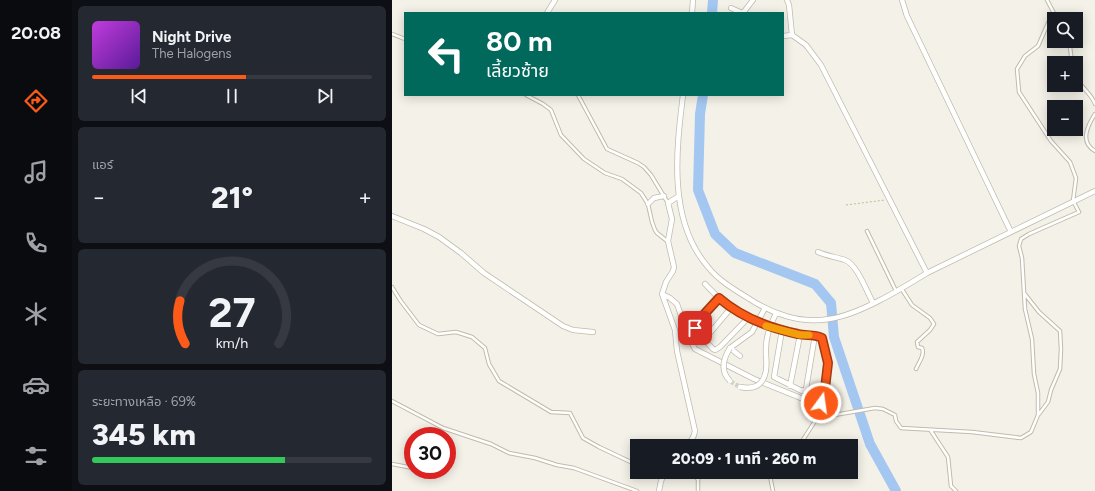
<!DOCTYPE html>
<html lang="th">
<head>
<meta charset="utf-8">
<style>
	:root { --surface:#171b24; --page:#242831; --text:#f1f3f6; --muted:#9ea1a6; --line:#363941; --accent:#fb5a18 }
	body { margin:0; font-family:Figtree,"Noto Sans Thai",sans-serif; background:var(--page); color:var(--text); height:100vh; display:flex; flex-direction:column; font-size:15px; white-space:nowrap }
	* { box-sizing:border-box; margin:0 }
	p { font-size:13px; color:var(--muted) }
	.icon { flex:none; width:22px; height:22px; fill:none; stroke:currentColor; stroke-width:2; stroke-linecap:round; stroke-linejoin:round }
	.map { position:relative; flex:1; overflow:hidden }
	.details { display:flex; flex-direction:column; gap:6px; padding:6px; background:#0d0f14; width:320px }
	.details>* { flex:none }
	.guide { position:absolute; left:12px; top:12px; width:380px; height:84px; border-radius:0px; box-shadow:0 2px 10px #0003; background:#00695c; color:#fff; overflow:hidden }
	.controls { position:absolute; left:655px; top:12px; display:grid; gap:8px }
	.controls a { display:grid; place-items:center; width:36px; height:36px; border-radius:0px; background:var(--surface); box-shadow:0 2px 10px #0003; font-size:20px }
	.speed { position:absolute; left:12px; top:427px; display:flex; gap:8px; font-size:20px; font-weight:700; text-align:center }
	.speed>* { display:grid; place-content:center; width:52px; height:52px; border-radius:50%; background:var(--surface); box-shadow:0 2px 10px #0003; line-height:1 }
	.speed .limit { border:6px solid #d22; background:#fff; color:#111 }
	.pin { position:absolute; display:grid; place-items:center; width:34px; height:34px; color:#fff; margin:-17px; border-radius:8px; box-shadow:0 2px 6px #0006 }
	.me { position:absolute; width:44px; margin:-22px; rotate:14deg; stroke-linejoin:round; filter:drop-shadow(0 0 3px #0008) }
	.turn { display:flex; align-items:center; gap:14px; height:84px; padding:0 16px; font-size:18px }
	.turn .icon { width:52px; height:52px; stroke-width:2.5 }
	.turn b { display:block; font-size:28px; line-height:34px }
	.big { font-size:30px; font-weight:800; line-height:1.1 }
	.details .card { flex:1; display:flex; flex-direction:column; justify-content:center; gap:6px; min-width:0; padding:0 14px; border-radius:6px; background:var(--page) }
	.details .dial { align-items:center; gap:0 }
	.dial svg { height:104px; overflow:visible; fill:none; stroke:var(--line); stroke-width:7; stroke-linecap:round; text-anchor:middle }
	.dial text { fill:var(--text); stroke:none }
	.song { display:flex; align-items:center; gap:12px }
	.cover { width:48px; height:48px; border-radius:6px; background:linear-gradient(135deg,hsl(290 70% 55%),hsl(270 70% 35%)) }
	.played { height:4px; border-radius:2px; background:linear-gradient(90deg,var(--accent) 55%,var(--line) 55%) }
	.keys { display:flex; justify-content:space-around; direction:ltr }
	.heat { display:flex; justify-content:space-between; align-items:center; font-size:22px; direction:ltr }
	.charge { height:6px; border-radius:3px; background:linear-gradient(90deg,#34c759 69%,var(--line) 0) }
	.trip { position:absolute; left:238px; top:439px; width:228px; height:40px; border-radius:0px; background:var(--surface); box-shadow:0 2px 10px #0003; font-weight:800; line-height:40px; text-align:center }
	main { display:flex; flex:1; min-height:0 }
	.menu { display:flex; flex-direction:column; width:72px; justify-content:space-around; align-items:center; background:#090b0e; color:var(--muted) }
	.menu .icon { width:28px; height:28px }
	.menu .active { color:var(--accent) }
	.menu b { font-size:18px; color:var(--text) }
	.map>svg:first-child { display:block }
</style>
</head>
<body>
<main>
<nav class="menu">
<b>20:08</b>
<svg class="icon active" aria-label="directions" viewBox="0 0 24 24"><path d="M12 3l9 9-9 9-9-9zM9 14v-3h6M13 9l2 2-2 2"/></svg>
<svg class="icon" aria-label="music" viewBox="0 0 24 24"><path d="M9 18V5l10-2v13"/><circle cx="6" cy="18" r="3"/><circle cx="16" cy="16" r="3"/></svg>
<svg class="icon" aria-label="phone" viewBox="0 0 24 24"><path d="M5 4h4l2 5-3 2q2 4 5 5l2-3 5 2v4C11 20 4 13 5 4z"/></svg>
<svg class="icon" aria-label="climate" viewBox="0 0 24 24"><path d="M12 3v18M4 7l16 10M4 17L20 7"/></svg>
<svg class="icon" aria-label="car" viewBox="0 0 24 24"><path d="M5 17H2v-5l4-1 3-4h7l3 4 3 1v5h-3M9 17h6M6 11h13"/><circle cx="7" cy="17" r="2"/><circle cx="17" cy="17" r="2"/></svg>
<svg class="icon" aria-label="filters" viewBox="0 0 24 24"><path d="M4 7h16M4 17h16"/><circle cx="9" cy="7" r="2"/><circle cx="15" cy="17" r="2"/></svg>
</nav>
<section class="details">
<div class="card">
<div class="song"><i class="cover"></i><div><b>Night Drive</b><p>The Halogens</p></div></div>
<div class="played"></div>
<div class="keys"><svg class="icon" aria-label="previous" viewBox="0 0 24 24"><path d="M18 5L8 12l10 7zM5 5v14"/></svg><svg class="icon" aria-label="pause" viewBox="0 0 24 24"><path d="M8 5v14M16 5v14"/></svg><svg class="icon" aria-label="next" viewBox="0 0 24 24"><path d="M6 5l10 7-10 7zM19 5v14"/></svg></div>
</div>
<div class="card"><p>แอร์</p>
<div class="heat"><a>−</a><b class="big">21°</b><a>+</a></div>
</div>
<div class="card dial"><svg viewBox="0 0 100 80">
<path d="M14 69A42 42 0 1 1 86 69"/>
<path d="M14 69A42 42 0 0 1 10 36" stroke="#fb5a18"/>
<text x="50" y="56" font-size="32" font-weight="700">27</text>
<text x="50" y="72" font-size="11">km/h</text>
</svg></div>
<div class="card"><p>ระยะทางเหลือ · 69%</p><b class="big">345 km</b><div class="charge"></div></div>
</section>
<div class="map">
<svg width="703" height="491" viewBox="0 0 703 491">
	<rect width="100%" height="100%" fill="#f4f2e8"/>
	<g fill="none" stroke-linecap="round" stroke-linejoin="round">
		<!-- river -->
		<path stroke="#a4c7f1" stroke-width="10" d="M 320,13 L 321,0
			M 311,95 L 308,114 L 306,190 L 323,234 L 343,253 L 423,284 L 439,303 L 442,337 L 478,444 L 504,491"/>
		<!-- street-tunnel -->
		<path stroke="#d2cfc4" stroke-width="4.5" stroke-dasharray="4.5 2" stroke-linecap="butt" d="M 338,381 L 348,387"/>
		<defs>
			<path id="lane" d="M 655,0 L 665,19
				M 0,34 L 13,39
				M 676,41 L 678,47 L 680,63
				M 684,79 C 690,87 700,95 703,104
				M 134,95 L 151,104 L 159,110 L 169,135 L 192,159 L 213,173 L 230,179 L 249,193 L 256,204 L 260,222 L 263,230 L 265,233 L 275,241
				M 186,95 L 215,149 L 246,163 L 252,167 L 259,175 L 276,203
				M 703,114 C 696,125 687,142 703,151
				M 475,231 L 504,291
				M 0,287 L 8,300 L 27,325 L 46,334 L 64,332 L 80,337 L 93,348 L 97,364 L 107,381 L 159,412 L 178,413 L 191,438 L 207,447 L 245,465
				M 509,288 L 520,305 L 538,318 L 542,324 L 538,330 L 525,342 L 526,347 L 530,348 C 533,355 527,362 524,369
				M 632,293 L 647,312 L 668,331 L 669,349 L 668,369 L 659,390 L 656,402 L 647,414
				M 0,401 L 51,428 L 99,444 L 117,453 L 143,458 L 165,465 L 182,468 L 245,491
				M 539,431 L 556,457 L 559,486 L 564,491
				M 407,446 L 425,418 L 483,408 L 491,409 L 503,415 L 504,421 L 509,428 L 580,432 L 629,438 L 639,432 L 646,415 L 646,393 L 642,374 L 640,339 L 633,309 L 630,258 L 627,246 L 629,239 L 637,234 L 687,212 L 681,201 L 684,178 L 678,162 L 659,141 L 627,92 L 625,69 L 633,56 L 646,46 L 661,12
				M 0,464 L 21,468
				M 35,470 L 53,472
				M 264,472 L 272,474
				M 375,472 L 378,476 L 381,491
				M 306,491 L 306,478 L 317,472"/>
			<path id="street" d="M 395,0 L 397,5 L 400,35
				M 510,0 L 515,16 L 619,232
				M 339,8 L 350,13
				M 155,13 L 163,0
				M 300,13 L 301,0
				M 351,13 L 361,0
				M 391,36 L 400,35 L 414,45 L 429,65 L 535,273
				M 291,95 C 284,151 276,221 316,267 C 326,280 343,290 356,298 C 380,314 409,324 437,319 C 467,315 509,289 535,273 L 703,191
				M 287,196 L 276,203 L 280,219 L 276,241 L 282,267 L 281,271 L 274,282 L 270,294 L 283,330 L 285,351 L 303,431 C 302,438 299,442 293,446
				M 256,204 L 262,198 L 272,196
				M 0,216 L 32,229 L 47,237 L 69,253 L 92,273 L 171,326 L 181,330 L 201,332
				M 426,252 C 435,256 444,257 453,260 C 465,264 475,292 481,303
				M 270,294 L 278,298 L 285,304 L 298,340 L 303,349 L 362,379 L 421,403 L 426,404 L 429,403 L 432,397 L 436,363 L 430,338 C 420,333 410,335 400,333 C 379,327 356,320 338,307 C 329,301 321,292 313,284
				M 327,298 L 305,322 L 303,327 L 304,331 L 321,349 L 323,350 L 328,347 L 357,317
				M 390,330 L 382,377 L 410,391 L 414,389 L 423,335
				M 312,340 L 339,308
				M 374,355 C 373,338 377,329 384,313
				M 348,356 L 338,348 L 360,332 L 373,308
				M 398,386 L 408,335
				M 299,472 L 306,478
				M 267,491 L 269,481 L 273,472"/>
		</defs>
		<!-- lane casing -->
		<use href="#lane" stroke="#c0bbaa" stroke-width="4.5"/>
		<!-- street casing -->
		<use href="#street" stroke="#c0bbaa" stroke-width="6"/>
		<!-- path -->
		<path stroke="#c2b99b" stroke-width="1" stroke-dasharray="2 2" stroke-linecap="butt" d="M 454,205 L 493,200"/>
		<!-- lane -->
		<use href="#lane" stroke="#fff" stroke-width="2.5"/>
		<!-- street -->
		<use href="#street" stroke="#fff" stroke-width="4.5"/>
		<defs>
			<path id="street-bridge" d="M 338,381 C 328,371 331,359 338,348
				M 348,387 C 372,392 376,374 374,355"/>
		</defs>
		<!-- street-bridge casing -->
		<use href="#street-bridge" stroke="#c0bbaa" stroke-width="6" stroke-linecap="butt"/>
		<!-- street-bridge -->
		<use href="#street-bridge" stroke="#fff" stroke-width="4.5"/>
	</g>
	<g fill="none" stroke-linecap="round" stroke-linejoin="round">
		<defs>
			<path id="route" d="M 303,328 L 305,322 L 327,298 C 349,317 377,328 406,334 C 414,336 422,334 430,338 L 436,363 L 432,397 L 429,403"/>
		</defs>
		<!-- route casing -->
		<use href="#route" stroke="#a33a10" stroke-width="10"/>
		<!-- route -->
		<use href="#route" stroke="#fb5a18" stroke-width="7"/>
		<!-- slow -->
		<path stroke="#f59e0b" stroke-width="7" d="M 374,326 L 408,335 L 417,335"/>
	</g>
</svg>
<div class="controls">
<a><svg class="icon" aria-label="search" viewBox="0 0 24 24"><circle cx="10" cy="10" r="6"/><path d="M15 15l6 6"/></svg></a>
<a>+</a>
<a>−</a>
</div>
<div class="speed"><div class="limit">30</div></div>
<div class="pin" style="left:303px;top:328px;background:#d93025"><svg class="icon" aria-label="arrive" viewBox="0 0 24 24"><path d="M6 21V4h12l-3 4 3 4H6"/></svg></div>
<svg class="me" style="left:429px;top:403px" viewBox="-20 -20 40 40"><circle r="17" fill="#fb5a18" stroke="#fff" stroke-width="3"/><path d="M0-11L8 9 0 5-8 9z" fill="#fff"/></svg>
<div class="trip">20:09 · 1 นาที · 260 m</div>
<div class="guide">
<div class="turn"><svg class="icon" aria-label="left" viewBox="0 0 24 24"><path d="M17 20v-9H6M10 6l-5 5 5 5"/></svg><div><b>80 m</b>เลี้ยวซ้าย</div></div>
</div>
</div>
</main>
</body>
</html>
